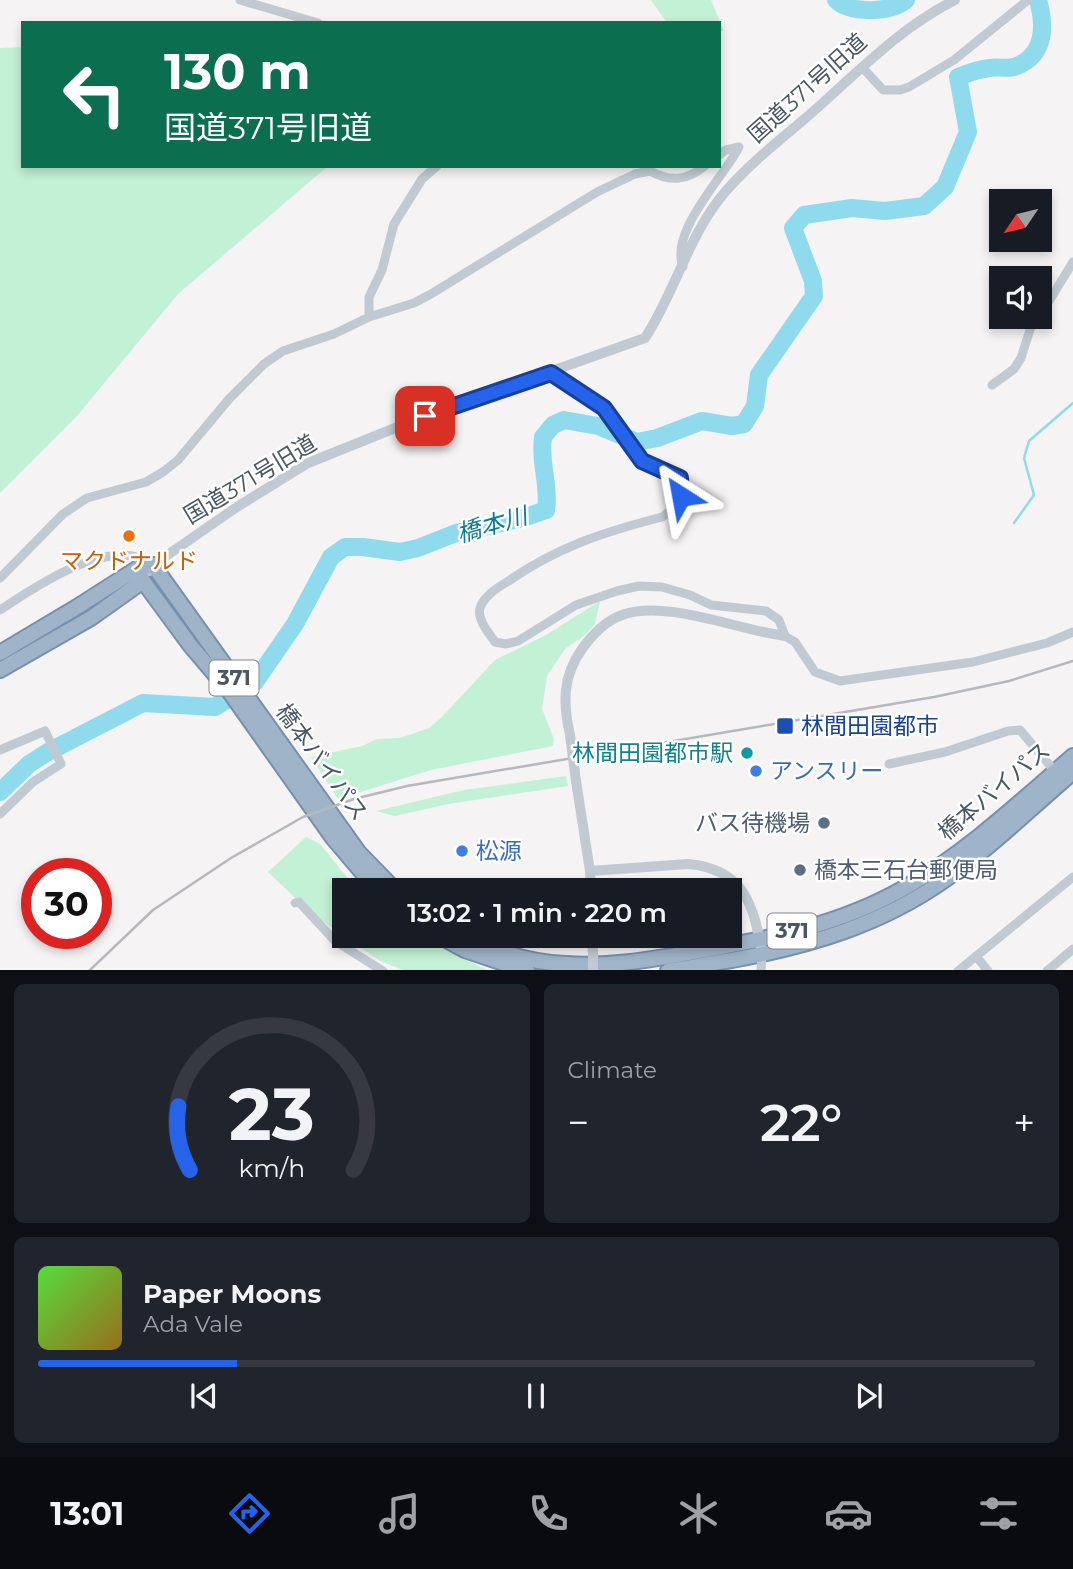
<!DOCTYPE html>
<html lang="en">
<head>
<meta charset="utf-8">
<style>
	:root { --surface:#171b24; --page:#20242c; --text:#f1f3f6; --muted:#9ea1a6; --line:#363941; --accent:#2563eb }
	body { margin:0; font-family:Montserrat,"Noto Sans JP",sans-serif; background:var(--page); color:var(--text); height:100vh; display:flex; flex-direction:column; font-size:26px; white-space:nowrap }
	* { box-sizing:border-box; margin:0 }
	p { font-size:23px; color:var(--muted) }
	.icon { flex:none; width:38px; height:38px; fill:none; stroke:currentColor; stroke-width:2; stroke-linecap:round; stroke-linejoin:round }
	.map { position:relative; height:970px; overflow:hidden }
	.panel { display:flex; flex-direction:column; gap:14px; padding:14px; background:#0d0f14; flex:1 }
	.panel>* { flex:none }
	.banner { position:absolute; left:21px; top:21px; width:700px; height:147px; border-radius:0px; box-shadow:0 4px 10px #0003; background:#0b6e4f; color:#fff; overflow:hidden }
	.needle { width:46px; rotate:235deg }
	.buttons { position:absolute; left:989px; top:189px; display:grid; gap:14px }
	.buttons a { display:grid; place-items:center; width:63px; height:63px; border-radius:0px; background:var(--surface); box-shadow:0 4px 10px #0003; font-size:35px }
	.speed { position:absolute; left:21px; top:858px; display:flex; gap:14px; font-size:35px; font-weight:700; text-align:center }
	.speed>* { display:grid; place-content:center; width:91px; height:91px; border-radius:50%; background:var(--surface); box-shadow:0 4px 10px #0003; line-height:1 }
	.speed .limit { border:10px solid #d22; background:#fff; color:#111 }
	.pin { position:absolute; display:grid; place-items:center; width:60px; height:60px; color:#fff; margin:-30px; border-radius:14px; box-shadow:0 4px 10px #0006 }
	.me { position:absolute; width:77px; margin:-38px; rotate:326deg; stroke-linejoin:round; filter:drop-shadow(0 0 5px #0008) }
	.turn { display:flex; align-items:center; gap:24px; height:147px; padding:0 28px; font-size:32px }
	.turn .icon { width:91px; height:91px; stroke-width:2.5 }
	.turn b { display:block; font-size:49px; line-height:60px }
	.big { font-size:52px; font-weight:600; line-height:1.1 }
	.panel .card { flex:1; display:flex; flex-direction:column; justify-content:center; gap:10px; min-width:0; padding:0 24px; border-radius:10px; background:var(--page) }
	.panel .dial { align-items:center; gap:0 }
	.dial svg { height:182px; overflow:visible; fill:none; stroke:var(--line); stroke-width:7; stroke-linecap:round; text-anchor:middle }
	.dial text { fill:var(--text); stroke:none }
	.song { display:flex; align-items:center; gap:21px }
	.cover { width:84px; height:84px; border-radius:10px; background:linear-gradient(135deg,hsl(110 70% 55%),hsl(40 70% 35%)) }
	.played { height:7px; border-radius:4px; background:linear-gradient(90deg,var(--accent) 20%,var(--line) 20%) }
	.keys { display:flex; justify-content:space-around; direction:ltr }
	.heat { display:flex; justify-content:space-between; align-items:center; font-size:38px; direction:ltr }
	.panel .tiles { flex:1; display:grid; gap:14px; grid-template-columns:1fr 1fr }
	.card:last-child { grid-column:span 2 }
	.trip { position:absolute; left:332px; top:878px; width:410px; height:70px; border-radius:0px; background:var(--surface); box-shadow:0 4px 10px #0003; font-weight:600; line-height:70px; text-align:center }
	.tab-bar { display:flex; height:112px; justify-content:space-around; align-items:center; background:#090b0e; color:var(--muted) }
	.tab-bar .icon { width:49px; height:49px }
	.tab-bar .current { color:var(--accent) }
	.tab-bar b { font-size:32px; color:var(--text) }
	.map>svg:first-child { display:block }
</style>
</head>
<body>
<div class="map">
<svg width="1073" height="971" viewBox="0 0 1073 971">
	<rect width="100%" height="100%" fill="#f5f3f3"/>
	<!-- green -->
	<path fill="#c3f1d5" d="M 651,0 L 711,0 L 724,31 L 719,31 L 719,23 L 667,23 Z
		M 23,47 L 23,166 L 328,166 L 178,294 L 77,416 L 0,493 L 0,48 Z
		M 600,601 L 595,624 L 585,635 L 565,649 L 547,676 L 542,709 L 554,739 L 553,746 L 431,770 L 338,799 L 311,757 L 362,746 L 377,739 L 400,738 L 429,728 L 441,718 L 495,660 L 546,635 Z
		M 566,776 L 568,786 L 448,804 L 395,816 L 376,811 L 464,790 Z
		M 306,837 L 320,844 L 358,891 L 345,891 L 345,936 L 416,936 L 487,970 L 403,970 L 380,961 L 312,914 L 268,872 Z"/>
	<g fill="none" stroke-linecap="round" stroke-linejoin="round">
		<!-- stream -->
		<path stroke="#90daee" stroke-width="2.5" d="M 1014,523 L 1034,495 L 1024,458 L 1029,441 L 1073,403"/>
		<!-- river -->
		<path stroke="#90daee" stroke-width="18" d="M 836,0 C 850,14 891,13 906,0
			M 0,792 L 29,764 L 48,752 L 143,703 L 215,707 L 255,682 L 295,624 L 331,557 L 345,547 L 363,547 L 400,552 L 418,548 L 456,533 L 523,518 L 546,510 C 550,485 539,462 543,437 L 553,425 L 564,420 L 598,426 L 637,442 L 657,438 L 702,421 L 732,426 L 744,424 L 755,406 L 759,375 L 814,296 L 813,281 L 793,228 L 804,215 L 852,208 L 885,211 L 924,206 L 945,187 L 968,132 L 958,77 C 968,73 979,69 990,68 C 999,66 1008,70 1017,66 C 1046,54 1045,25 1038,0"/>
		<defs>
			<path id="trunk" d="M 138,568 L 143,581 L 190,645 L 229,691 L 333,838 L 378,891
				M 0,653 L 77,607 L 138,568 L 153,565 L 359,853 L 396,891
				M 0,670 L 91,618 L 143,581
				M 439,936 L 465,950 L 527,971
				M 464,936 C 495,951 532,963 566,964 C 608,967 648,960 688,953 C 763,940 839,926 906,887 C 967,852 1020,802 1073,756
				M 668,971 C 690,968 711,963 732,960 C 809,946 881,925 946,879 C 991,847 1031,808 1073,772"/>
		</defs>
		<!-- trunk casing -->
		<use href="#trunk" stroke="#7690ad" stroke-width="18"/>
		<!-- minor -->
		<path stroke="#c1cad2" stroke-width="9" d="M 240,0 L 318,23
			M 863,68 L 883,90 L 900,90 L 909,87 L 954,60 L 1028,0
			M 683,267 C 669,232 723,178 739,147 L 726,150 L 719,155
			M 1040,312 L 1046,306 L 1073,262
			M 369,317 L 369,297 L 382,270 L 394,224 L 422,179 L 437,166
			M 551,373 L 604,408 L 642,462 L 680,478 C 681,497 678,507 662,517 C 604,532 557,547 507,582 C 497,588 484,596 480,608 C 477,620 489,633 495,642 L 506,644 L 518,641 L 576,605 L 617,591 L 639,586 L 662,587 L 690,595 L 711,605 L 766,611 L 779,620 L 785,636 L 795,642 L 815,672 L 840,681 L 973,662 L 1047,643 L 1073,632
			M 992,385 L 1014,369 L 1021,358 L 1034,317
			M 0,578 L 63,514 L 87,498 L 146,482 L 163,472 L 178,460 L 229,399 L 264,364 L 283,351 L 334,334 L 369,317 L 414,303 L 431,294 L 597,192 L 635,174 L 650,171 C 670,182 686,181 705,166
			M 0,610 C 35,587 112,533 153,565
			M 0,750 L 45,731 L 61,764 L 33,782 L 0,814
			M 889,764 L 945,752 L 1008,731 L 1020,730 L 1058,775
			M 295,903 L 299,902 L 335,941 L 383,971
			M 976,956 L 988,971
			M 761,971 L 762,954
			M 958,971 L 1073,877
			M 1047,971 L 1073,949"/>
		<!-- tertiary -->
		<path stroke="#c1cad2" stroke-width="10" d="M 149,571 L 153,565 L 237,507 L 308,463 L 425,416 L 645,338 C 675,292 689,234 725,192 C 749,164 780,140 808,116 C 855,75 899,28 955,0
			M 570,735 C 563,704 562,677 582,649 C 592,635 605,621 622,615 C 665,599 738,630 785,636
			M 576,781 L 590,871 L 591,891
			M 590,871 L 688,864 C 745,869 754,906 762,954
			M 592,936 L 593,954"/>
		<!-- trunk -->
		<use href="#trunk" stroke="#9fb4c9" stroke-width="14"/>
		<!-- rail -->
		<path stroke="#b5b8bd" stroke-width="2.5" d="M 89,971 L 153,910 L 231,858 L 303,817 L 354,799 L 407,786 L 934,697 L 1009,681 L 1073,661"/>
		<!-- tertiary-bridge -->
		<path stroke="#c1cad2" stroke-width="10" d="M 570,735 L 576,781
			M 593,971 L 593,954"/>
	</g>
	<g fill="none" stroke-linecap="round" stroke-linejoin="round">
		<defs>
			<path id="route" d="M 425,416 L 551,373 L 604,408 L 642,461 L 680,478 L 681,496"/>
		</defs>
		<!-- route casing -->
		<use href="#route" stroke="#184099" stroke-width="18"/>
		<!-- route -->
		<use href="#route" stroke="#2563eb" stroke-width="12"/>
	</g>
	<!-- markers -->
	<circle fill="#e8710a" stroke="#fff" stroke-width="2.5" cx="129" cy="536" r="7"/>
	<rect fill="#1a4fb4" stroke="#fff" stroke-width="2.5" x="776" y="717" width="18" height="18" rx="3.5"/>
	<circle fill="#0f9aa8" stroke="#fff" stroke-width="2.5" cx="747" cy="753" r="7"/>
	<g fill="#3f7fe0" stroke="#fff" stroke-width="2.5">
		<circle cx="756" cy="771" r="7"/>
		<circle cx="462" cy="851" r="7"/>
	</g>
	<g fill="#5c6f8a" stroke="#fff" stroke-width="2.5">
		<circle cx="824" cy="823" r="7"/>
		<circle cx="800" cy="870" r="7"/>
	</g>
	<g text-anchor="middle" stroke-width="5" stroke-linejoin="round" paint-order="stroke">
		<!-- shield labels -->
		<g fill="#fff" stroke="#808990" stroke-width="2">
			<rect x="209.5" y="660.5" width="49" height="35" rx="5"/>
			<rect x="767.5" y="913.5" width="49" height="35" rx="5"/>
		</g>
		<g font-size="21" font-weight="bold" fill="#4a5661">
			<text x="234" y="685">371</text>
			<text x="792" y="938">371</text>
		</g>
		<!-- street labels -->
		<g font-size="23" fill="#4a5661" stroke="#fff">
			<text transform="translate(807 88) rotate(-42)" y="8">国道371号旧道</text>
			<text transform="translate(250 479) rotate(-31)" y="8">国道371号旧道</text>
			<text transform="translate(322 762) rotate(54)" y="8">橋本バイパス</text>
			<text transform="translate(994 791) rotate(-40)" y="8">橋本バイパス</text>
		</g>
		<!-- food labels -->
		<g font-size="23" fill="#c56008" stroke="#fff">
			<text x="129" y="569">マクドナルド</text>
		</g>
		<!-- transit labels -->
		<g font-size="23" fill="#164399" stroke="#fff" text-anchor="start">
			<text x="801" y="734">林間田園都市</text>
		</g>
		<!-- culture labels -->
		<g font-size="23" fill="#0d838f" stroke="#fff" text-anchor="end">
			<text x="733" y="761">林間田園都市駅</text>
		</g>
		<!-- shop labels -->
		<g font-size="23" fill="#366cbe" stroke="#fff" text-anchor="start">
			<text x="770" y="779">アンスリー</text>
			<text x="476" y="859">松源</text>
		</g>
		<!-- service labels -->
		<g font-size="23" fill="#4e5e75" stroke="#fff" text-anchor="end">
			<text x="810" y="831">バス待機場</text>
			<text x="814" y="878" text-anchor="start">橋本三石台郵便局</text>
		</g>
		<!-- water labels -->
		<g font-size="24" font-style="italic" fill="#0c7c9b" stroke="#fff">
			<text transform="translate(492 525) rotate(-16)" y="8">橋本川</text>
		</g>
	</g>
</svg>
<div class="buttons">
<a><svg class="needle" viewBox="-14 -14 28 28"><path d="M0-13l5 13h-10z" fill="#e53935"/><path d="M0 13l5-13h-10z" fill="#9ea1a6"/></svg></a>
<a><svg class="icon" aria-label="sound" viewBox="0 0 24 24"><path d="M4 9h4l5-4v14l-5-4H4zM17 9q2 3 0 6"/></svg></a>
</div>
<div class="speed"><div class="limit">30</div></div>
<div class="pin" style="left:425px;top:416px;background:#d93025"><svg class="icon" aria-label="arrive" viewBox="0 0 24 24"><path d="M6 21V4h12l-3 4 3 4H6"/></svg></div>
<svg class="me" style="left:681px;top:496px" viewBox="-20 -20 40 40"><path d="M0-17L14 15 0 8-14 15z" fill="#2563eb" stroke="#fff" stroke-width="4"/></svg>
<div class="trip">13:02 · 1 min · 220 m</div>
<div class="banner">
<div class="turn"><svg class="icon" aria-label="left" viewBox="0 0 24 24"><path d="M17 20v-9H6M10 6l-5 5 5 5"/></svg><div><b>130 m</b>国道371号旧道</div></div>
</div>
</div>
<section class="panel">
<div class="tiles">
<div class="card dial"><svg viewBox="0 0 100 80">
<path d="M14 69A42 42 0 1 1 86 69"/>
<path d="M14 69A42 42 0 0 1 9 41" stroke="#2563eb"/>
<text x="50" y="56" font-size="32" font-weight="700">23</text>
<text x="50" y="72" font-size="11">km/h</text>
</svg></div>
<div class="card"><p>Climate</p>
<div class="heat"><a>−</a><b class="big">22°</b><a>+</a></div>
</div>
<div class="card">
<div class="song"><i class="cover"></i><div><b>Paper Moons</b><p>Ada Vale</p></div></div>
<div class="played"></div>
<div class="keys"><svg class="icon" aria-label="previous" viewBox="0 0 24 24"><path d="M18 5L8 12l10 7zM5 5v14"/></svg><svg class="icon" aria-label="pause" viewBox="0 0 24 24"><path d="M8 5v14M16 5v14"/></svg><svg class="icon" aria-label="next" viewBox="0 0 24 24"><path d="M6 5l10 7-10 7zM19 5v14"/></svg></div>
</div>
</div>
</section>
<nav class="tab-bar">
<b>13:01</b>
<svg class="icon current" aria-label="directions" viewBox="0 0 24 24"><path d="M12 3l9 9-9 9-9-9zM9 14v-3h6M13 9l2 2-2 2"/></svg>
<svg class="icon" aria-label="music" viewBox="0 0 24 24"><path d="M9 18V5l10-2v13"/><circle cx="6" cy="18" r="3"/><circle cx="16" cy="16" r="3"/></svg>
<svg class="icon" aria-label="phone" viewBox="0 0 24 24"><path d="M5 4h4l2 5-3 2q2 4 5 5l2-3 5 2v4C11 20 4 13 5 4z"/></svg>
<svg class="icon" aria-label="climate" viewBox="0 0 24 24"><path d="M12 3v18M4 7l16 10M4 17L20 7"/></svg>
<svg class="icon" aria-label="car" viewBox="0 0 24 24"><path d="M5 17H2v-5l4-1 3-4h7l3 4 3 1v5h-3M9 17h6M6 11h13"/><circle cx="7" cy="17" r="2"/><circle cx="17" cy="17" r="2"/></svg>
<svg class="icon" aria-label="filters" viewBox="0 0 24 24"><path d="M4 7h16M4 17h16"/><circle cx="9" cy="7" r="2"/><circle cx="15" cy="17" r="2"/></svg>
</nav>
</body>
</html>
